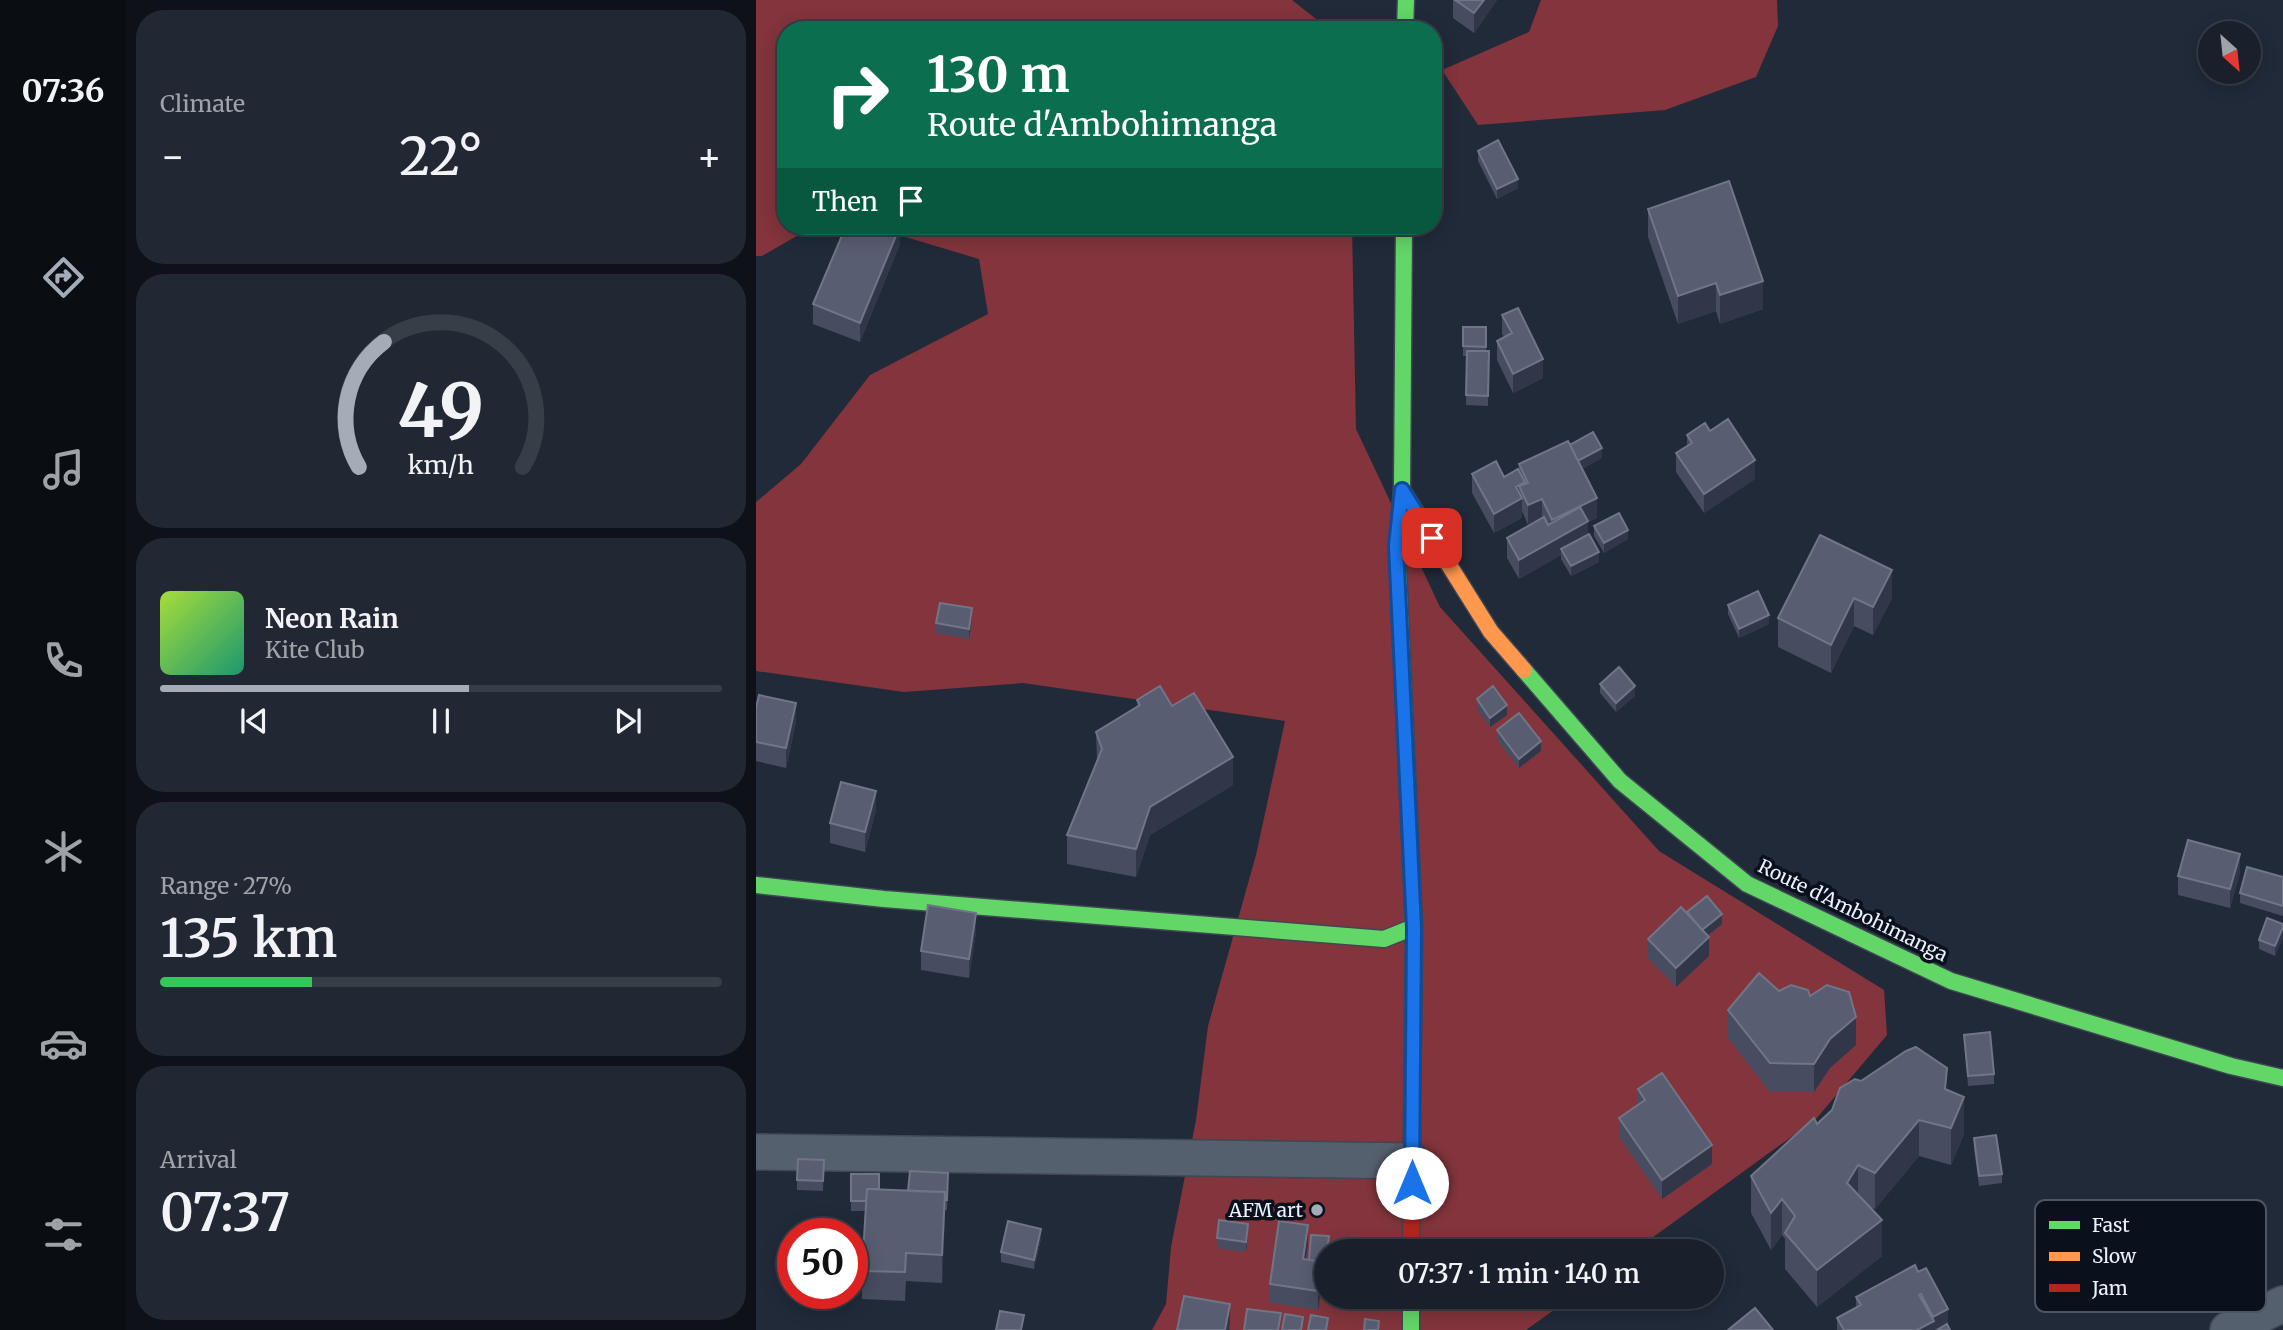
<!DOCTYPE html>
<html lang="en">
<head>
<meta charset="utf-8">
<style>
	:root { --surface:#19202b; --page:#222833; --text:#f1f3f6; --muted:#9fa3a9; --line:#373e47; --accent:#a4acb8 }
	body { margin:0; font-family:Merriweather,serif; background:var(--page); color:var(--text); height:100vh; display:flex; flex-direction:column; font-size:26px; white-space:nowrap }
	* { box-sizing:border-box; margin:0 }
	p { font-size:23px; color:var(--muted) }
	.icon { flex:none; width:38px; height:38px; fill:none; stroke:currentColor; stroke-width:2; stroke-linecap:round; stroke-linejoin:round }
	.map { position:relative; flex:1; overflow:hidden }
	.side { display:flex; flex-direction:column; gap:10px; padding:10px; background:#0e1218; width:630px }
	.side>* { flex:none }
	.hud { position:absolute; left:21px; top:21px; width:665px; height:214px; border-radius:28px; box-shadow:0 4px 18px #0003,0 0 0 2px var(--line); background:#0b6e4f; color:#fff; overflow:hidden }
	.needle { width:46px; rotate:153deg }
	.fabs { position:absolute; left:1442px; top:21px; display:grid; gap:14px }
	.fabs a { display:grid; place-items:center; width:63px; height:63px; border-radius:50%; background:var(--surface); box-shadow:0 4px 18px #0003,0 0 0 2px var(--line); font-size:35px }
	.speed { position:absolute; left:21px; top:1218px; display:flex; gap:14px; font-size:35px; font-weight:700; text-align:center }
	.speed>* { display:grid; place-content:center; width:91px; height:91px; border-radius:50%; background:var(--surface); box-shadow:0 4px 18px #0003,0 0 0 2px var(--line); line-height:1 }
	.speed .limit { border:10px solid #d22; background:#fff; color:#111 }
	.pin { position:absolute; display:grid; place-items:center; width:60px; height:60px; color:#fff; margin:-30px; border-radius:14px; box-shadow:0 4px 10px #0006 }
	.me { position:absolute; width:77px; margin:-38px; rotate:0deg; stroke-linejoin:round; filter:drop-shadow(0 0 5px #0008) }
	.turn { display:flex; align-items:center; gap:24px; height:147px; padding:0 35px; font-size:32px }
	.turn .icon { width:91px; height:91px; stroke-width:2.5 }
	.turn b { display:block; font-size:49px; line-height:60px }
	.then { display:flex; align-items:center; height:66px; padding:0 35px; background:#0003; gap:14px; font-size:26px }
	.big { font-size:52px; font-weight:600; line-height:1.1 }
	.side .widget { flex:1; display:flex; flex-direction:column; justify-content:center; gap:10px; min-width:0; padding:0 24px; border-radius:28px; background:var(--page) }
	.side .dial { align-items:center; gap:0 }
	.dial svg { height:182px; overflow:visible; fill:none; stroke:var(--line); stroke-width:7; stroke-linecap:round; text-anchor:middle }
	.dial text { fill:var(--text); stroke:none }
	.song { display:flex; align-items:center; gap:21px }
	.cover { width:84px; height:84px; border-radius:10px; background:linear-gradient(135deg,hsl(80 70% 55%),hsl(160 70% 35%)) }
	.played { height:7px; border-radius:4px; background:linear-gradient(90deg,var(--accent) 55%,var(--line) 55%) }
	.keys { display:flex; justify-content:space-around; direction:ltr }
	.heat { display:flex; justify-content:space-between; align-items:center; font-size:38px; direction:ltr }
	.charge { height:10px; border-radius:5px; background:linear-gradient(90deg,#34c759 27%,var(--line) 0) }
	.trip { position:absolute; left:558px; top:1239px; width:410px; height:70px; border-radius:35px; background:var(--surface); box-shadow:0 4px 18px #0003,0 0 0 2px var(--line); font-weight:600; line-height:70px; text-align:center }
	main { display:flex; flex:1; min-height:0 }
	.dock { display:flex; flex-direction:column; width:126px; justify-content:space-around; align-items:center; background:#0a0d11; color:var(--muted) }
	.dock .icon { width:49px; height:49px }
	.dock .current { color:var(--accent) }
	.dock b { font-size:32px; color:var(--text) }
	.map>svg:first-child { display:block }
</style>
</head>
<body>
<main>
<nav class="dock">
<b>07:36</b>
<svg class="icon current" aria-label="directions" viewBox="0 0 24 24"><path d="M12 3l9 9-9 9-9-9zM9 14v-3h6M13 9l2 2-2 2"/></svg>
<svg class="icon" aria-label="music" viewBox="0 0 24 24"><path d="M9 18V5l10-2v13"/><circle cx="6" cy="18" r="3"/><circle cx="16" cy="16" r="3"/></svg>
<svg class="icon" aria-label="phone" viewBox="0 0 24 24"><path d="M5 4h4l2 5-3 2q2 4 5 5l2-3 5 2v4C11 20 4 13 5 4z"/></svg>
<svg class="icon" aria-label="climate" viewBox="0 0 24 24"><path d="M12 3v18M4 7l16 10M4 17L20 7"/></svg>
<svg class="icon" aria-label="car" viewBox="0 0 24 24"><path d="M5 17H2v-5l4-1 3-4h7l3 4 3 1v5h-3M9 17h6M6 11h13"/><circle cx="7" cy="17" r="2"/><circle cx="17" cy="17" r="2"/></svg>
<svg class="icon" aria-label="filters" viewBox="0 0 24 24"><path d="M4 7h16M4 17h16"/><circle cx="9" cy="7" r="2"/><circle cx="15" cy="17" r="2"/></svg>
</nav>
<section class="side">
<div class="widget"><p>Climate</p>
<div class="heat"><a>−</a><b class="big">22°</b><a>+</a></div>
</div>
<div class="widget dial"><svg viewBox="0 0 100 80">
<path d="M14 69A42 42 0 1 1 86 69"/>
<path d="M14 69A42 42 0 0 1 25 14" stroke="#a4acb8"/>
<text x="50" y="56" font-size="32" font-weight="700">49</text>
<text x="50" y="72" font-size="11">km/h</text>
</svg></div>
<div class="widget">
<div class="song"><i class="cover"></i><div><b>Neon Rain</b><p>Kite Club</p></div></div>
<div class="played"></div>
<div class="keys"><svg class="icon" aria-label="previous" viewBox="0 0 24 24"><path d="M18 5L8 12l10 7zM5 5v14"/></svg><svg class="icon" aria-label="pause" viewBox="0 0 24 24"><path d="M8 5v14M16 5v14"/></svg><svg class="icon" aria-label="next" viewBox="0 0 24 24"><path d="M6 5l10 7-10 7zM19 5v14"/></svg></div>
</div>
<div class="widget"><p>Range · 27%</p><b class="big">135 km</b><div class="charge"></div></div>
<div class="widget"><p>Arrival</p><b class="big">07:37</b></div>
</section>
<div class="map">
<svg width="1527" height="1330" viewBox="0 0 1527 1330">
	<rect width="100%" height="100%" fill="#212a39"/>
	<!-- forest -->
	<path fill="#83343c" d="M 0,0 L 536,0 L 574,30 L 30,30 L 30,226 L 58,226 L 6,256 L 0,256 Z
		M 785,0 L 1021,0 L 1022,26 L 1000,77 L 909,110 L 722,125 L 686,70 L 773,32 Z
		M 113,226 L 596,226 L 600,429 L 684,607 L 903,851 L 1128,990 L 1131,1035 L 1060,1119 L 878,1251 L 570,1251 L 570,1297 L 816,1297 L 770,1330 L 396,1330 L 410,1304 L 415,1247 L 440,1120 L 452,1026 L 500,855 L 529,721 L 267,683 L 148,692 L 0,671 L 0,502 L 45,464 L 114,375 L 232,314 L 223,259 Z"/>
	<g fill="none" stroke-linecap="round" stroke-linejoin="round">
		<defs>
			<path id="street" d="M 0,1152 L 656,1161
				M 1472,1330 L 1527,1304"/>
			<path id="fast" d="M 649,30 L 650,0
				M 648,226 L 646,490 L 641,546 L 658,927 L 656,1127
				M 768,670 L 864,781 L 991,884 L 1195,981 L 1475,1066 L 1527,1078
				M 0,885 L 128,899 L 628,939 L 658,927
				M 655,1297 L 655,1330"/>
			<path id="slow" d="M 646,490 L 735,632 L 768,670"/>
			<path id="jam" d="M 655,1251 L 656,1127"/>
		</defs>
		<!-- street casing -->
		<use href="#street" stroke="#3f4753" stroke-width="38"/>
		<!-- fast casing -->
		<use href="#fast" stroke="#3f4753" stroke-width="19"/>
		<!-- slow casing -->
		<use href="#slow" stroke="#3f4753" stroke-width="19"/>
		<!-- jam casing -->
		<use href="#jam" stroke="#3f4753" stroke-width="19"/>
		<!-- street -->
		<use href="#street" stroke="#55606f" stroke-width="35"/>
		<!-- fast -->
		<use href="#fast" stroke="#63d668" stroke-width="16"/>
		<!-- slow -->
		<use href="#slow" stroke="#ff974d" stroke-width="16"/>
		<!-- jam -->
		<use href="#jam" stroke="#b3261e" stroke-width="16"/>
	</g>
	<!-- wall -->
	<path fill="#474c60" d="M 697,0 L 741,0 L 718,33 L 697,18 Z
		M 722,151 L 762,188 L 741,199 L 722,161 Z
		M 892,209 L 1007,309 L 964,324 L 960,311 L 922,324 L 892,237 Z
		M 144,244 L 104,342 L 57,324 L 57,304 Z
		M 746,315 L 787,378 L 757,393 L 741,360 L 741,341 L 748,337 L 746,334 Z
		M 707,327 L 730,327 L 730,351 L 733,351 L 732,406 L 710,405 L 711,356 L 707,356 Z
		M 931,435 L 999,479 L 948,513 L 920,472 L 920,453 L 931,446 Z
		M 814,445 L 846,458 L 826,469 L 841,518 L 832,522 L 832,535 L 843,562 L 815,576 L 805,559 L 805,555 L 763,579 L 751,558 L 751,538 L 786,519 L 772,525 L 766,511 L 766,518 L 738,533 L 716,493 L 716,474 L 748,477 L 763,471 L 763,464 Z
		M 838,526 L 872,539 L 848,553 L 838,536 Z
		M 1064,535 L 1136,598 L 1117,635 L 1098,626 L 1075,673 L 1022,647 L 1022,618 Z
		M 972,605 L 1013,624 L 983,638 L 972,614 Z
		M 216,618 L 213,639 L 180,633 L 180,623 Z
		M 844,684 L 879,696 L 860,712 L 844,693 Z
		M 721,699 L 751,715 L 734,727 L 721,709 Z
		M 381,700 L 416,706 L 477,785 L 394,835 L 380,877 L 311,864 L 311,835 L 341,761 L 340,732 L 381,707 Z
		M 0,708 L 40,722 L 30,768 L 0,761 Z
		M 741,730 L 785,751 L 763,768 L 741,740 Z
		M 120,810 L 109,852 L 74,843 L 74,823 Z
		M 1484,873 L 1474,908 L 1422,895 L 1422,876 Z
		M 1527,877 L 1527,916 L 1484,903 L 1484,893 Z
		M 931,912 L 966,924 L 952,936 L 953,956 L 920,987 L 892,958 L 892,939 L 931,915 Z
		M 1527,924 L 1527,937 L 1519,956 L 1503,949 L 1503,940 Z
		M 220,932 L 213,978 L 165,970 L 165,951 Z
		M 1023,991 L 1100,1045 L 1074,1068 L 1058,1092 L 1014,1092 L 972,1038 L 972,1010 Z
		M 1208,1035 L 1238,1074 L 1238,1084 L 1212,1086 Z
		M 1105,1081 L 1191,1089 L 1208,1134 L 1195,1165 L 1163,1156 L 1119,1209 L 1113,1207 L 1126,1256 L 1061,1307 L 1029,1269 L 1029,1239 L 1026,1235 L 1015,1250 L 995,1213 L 995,1176 L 1061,1124 Z
		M 882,1089 L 956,1164 L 906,1199 L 863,1137 L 863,1118 L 882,1104 Z
		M 1218,1138 L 1246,1174 L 1246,1183 L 1223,1186 L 1218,1148 Z
		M 68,1160 L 67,1191 L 41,1190 L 41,1180 Z
		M 95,1174 L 123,1189 L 152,1191 L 192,1182 L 191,1210 L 189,1210 L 186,1283 L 150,1281 L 149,1301 L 106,1299 L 106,1271 L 109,1211 L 95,1211 Z
		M 492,1234 L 490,1252 L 461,1248 L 461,1238 Z
		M 573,1236 L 570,1279 L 567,1279 L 562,1310 L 514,1303 L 514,1284 L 552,1244 L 550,1260 L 553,1260 Z
		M 285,1239 L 278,1269 L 245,1262 L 245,1252 Z
		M 1159,1265 L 1194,1330 L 1081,1330 L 1081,1318 L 1100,1308 L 1100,1297 Z"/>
	<!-- shaded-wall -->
	<path fill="#313749" d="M 728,0 L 741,0 L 718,33 L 718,13 Z
		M 762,179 L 762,188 L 741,199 L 741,189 Z
		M 144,226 L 144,244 L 104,342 L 104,323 Z
		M 1007,281 L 1007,309 L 964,324 L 964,295 Z
		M 960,283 L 960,311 L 922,324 L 922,296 Z
		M 787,359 L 787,378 L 757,393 L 757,374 Z
		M 846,448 L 846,458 L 822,471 L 822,461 Z
		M 999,460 L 999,479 L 948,513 L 948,494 Z
		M 769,482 L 769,497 L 763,486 L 763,500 L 766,498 L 766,518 L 738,533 L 738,514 L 760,487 Z
		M 841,498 L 841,518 L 832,522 L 832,541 L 805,549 L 805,555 L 763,579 L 763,560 L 796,539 L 796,520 Z
		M 786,499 L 786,518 L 772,525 L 772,505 Z
		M 872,530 L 872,539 L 848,553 L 848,543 Z
		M 843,552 L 843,562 L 815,576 L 815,566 Z
		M 1136,570 L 1136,598 L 1117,635 L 1117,607 Z
		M 1098,598 L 1098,626 L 1075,673 L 1075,645 Z
		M 216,608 L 216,618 L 213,639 L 213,629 Z
		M 1013,615 L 1013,624 L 983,638 L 983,629 Z
		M 879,686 L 879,696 L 860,712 L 860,703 Z
		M 40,703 L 40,722 L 30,768 L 30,748 Z
		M 751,705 L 751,715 L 734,727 L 734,718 Z
		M 785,741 L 785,751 L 763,768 L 763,759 Z
		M 477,757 L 477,785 L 394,835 L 380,877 L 380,849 L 394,807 Z
		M 120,791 L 120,810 L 109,852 L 109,832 Z
		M 1484,854 L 1484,873 L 1474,908 L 1474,889 Z
		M 220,913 L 220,932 L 213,978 L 213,959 Z
		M 966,914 L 966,924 L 946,940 L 946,931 Z
		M 1527,927 L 1527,937 L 1519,956 L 1519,946 Z
		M 953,937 L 953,956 L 920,987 L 920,968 Z
		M 1100,1017 L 1100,1045 L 1074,1068 L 1058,1092 L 1058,1064 L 1074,1039 Z
		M 1208,1097 L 1208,1134 L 1195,1165 L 1195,1128 Z
		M 1163,1120 L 1163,1156 L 1119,1209 L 1119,1173 Z
		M 956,1145 L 956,1164 L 906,1199 L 906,1180 Z
		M 1102,1165 L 1102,1202 L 1091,1183 Z
		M 189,1192 L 189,1220 L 186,1283 L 186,1255 Z
		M 1026,1199 L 1026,1235 L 1015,1250 L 1015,1213 Z
		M 1126,1220 L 1126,1256 L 1061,1307 L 1061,1270 Z
		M 492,1224 L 492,1234 L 490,1252 L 490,1242 Z
		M 552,1225 L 552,1244 L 547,1279 L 547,1259 Z
		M 285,1229 L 285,1239 L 278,1269 L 278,1260 Z
		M 567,1262 L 567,1281 L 562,1310 L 562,1291 Z
		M 474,1304 L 474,1323 L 473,1330 L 469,1330 Z
		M 1192,1309 L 1192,1330 L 1161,1330 L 1177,1321 L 1177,1317 Z"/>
	<!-- building -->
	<path fill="#595d71" stroke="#707587" stroke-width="2" d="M 699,0 L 728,0 L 718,13 Z
		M 742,140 L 762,179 L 741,189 L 722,151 Z
		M 973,181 L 1007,281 L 964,295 L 960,283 L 922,296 L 892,209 Z
		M 90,226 L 144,226 L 104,323 L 57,304 Z
		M 762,308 L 787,359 L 757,374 L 741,341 L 756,333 L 746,315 Z
		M 707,327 L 730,327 L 730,347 L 707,346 Z
		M 711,351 L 733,351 L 732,396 L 710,395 Z
		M 972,419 L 999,460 L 948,494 L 920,453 L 936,443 L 931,435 L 949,423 L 954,431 Z
		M 837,432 L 846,448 L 822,461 L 814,445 Z
		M 812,441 L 841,498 L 796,520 L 786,499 L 772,505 L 763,486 L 772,483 L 763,464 Z
		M 740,461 L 748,477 L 762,469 L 769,482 L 760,487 L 766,498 L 738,514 L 716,474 Z
		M 824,507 L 832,521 L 763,560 L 751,538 L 788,517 L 792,525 Z
		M 863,513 L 872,530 L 848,543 L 838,526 Z
		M 833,534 L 843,552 L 815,566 L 805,549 Z
		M 1064,535 L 1136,570 L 1117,607 L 1098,598 L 1075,645 L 1022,618 Z
		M 1002,591 L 1013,615 L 983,629 L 972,605 Z
		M 184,603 L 216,608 L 213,629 L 180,623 Z
		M 863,667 L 879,686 L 860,703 L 844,684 Z
		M 404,686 L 416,706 L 438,693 L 477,757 L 394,807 L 380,849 L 311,835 L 346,749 L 340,732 L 384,705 L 381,700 Z
		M 737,686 L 751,705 L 734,718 L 721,699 Z
		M 3,695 L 40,703 L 30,748 L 0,742 L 0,708 Z
		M 763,713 L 785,741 L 763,759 L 741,730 Z
		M 85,782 L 120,791 L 109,832 L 74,823 Z
		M 1432,840 L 1484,854 L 1474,889 L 1422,876 Z
		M 1491,867 L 1527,877 L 1527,906 L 1484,893 Z
		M 951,896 L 966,914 L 946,930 L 931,912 Z
		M 172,905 L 220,913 L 213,959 L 165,951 Z
		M 925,907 L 953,937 L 920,968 L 892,939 Z
		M 1511,918 L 1527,924 L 1527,927 L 1519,946 L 1503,940 Z
		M 1003,973 L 1023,991 L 1035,985 L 1052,990 L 1054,996 L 1071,985 L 1093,992 L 1100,1017 L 1074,1039 L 1058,1064 L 1014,1063 L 972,1010 Z
		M 1234,1032 L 1238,1074 L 1212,1076 L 1208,1035 Z
		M 1160,1047 L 1191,1068 L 1189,1089 L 1208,1097 L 1195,1128 L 1163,1120 L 1119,1173 L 1102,1165 L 1091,1183 L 1126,1220 L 1061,1270 L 1029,1233 L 1039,1216 L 1026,1199 L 1015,1213 L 995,1176 L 1058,1118 L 1061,1124 L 1076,1110 L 1084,1088 L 1099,1079 L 1105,1081 L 1150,1051 Z
		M 906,1073 L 956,1145 L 906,1180 L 863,1118 L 889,1100 L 882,1089 Z
		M 1240,1135 L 1246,1174 L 1223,1176 L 1218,1138 Z
		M 42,1159 L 68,1160 L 67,1181 L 41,1180 Z
		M 154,1171 L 192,1173 L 191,1200 L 189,1200 L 189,1192 L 152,1191 Z
		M 95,1174 L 123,1174 L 123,1189 L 111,1189 L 110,1201 L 95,1201 Z
		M 111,1189 L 189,1192 L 186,1255 L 150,1253 L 149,1272 L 106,1271 Z
		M 463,1220 L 492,1224 L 490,1242 L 461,1238 Z
		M 252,1221 L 285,1229 L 278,1260 L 245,1252 Z
		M 523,1221 L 552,1225 L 547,1259 L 567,1262 L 562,1291 L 514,1284 Z
		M 555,1235 L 573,1236 L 571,1251 L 570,1251 L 570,1269 L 567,1269 L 567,1262 L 553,1260 Z
		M 1159,1265 L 1162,1272 L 1170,1268 L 1192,1309 L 1177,1317 L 1165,1294 L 1163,1295 L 1178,1321 L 1161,1330 L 1088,1330 L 1081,1318 L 1105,1305 L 1100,1297 Z
		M 428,1296 L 474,1304 L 469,1330 L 421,1330 Z
		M 999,1308 L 1017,1330 L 972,1330 Z
		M 491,1309 L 525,1313 L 522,1330 L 488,1330 Z
		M 244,1311 L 268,1315 L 265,1330 L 240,1330 Z
		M 529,1314 L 547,1317 L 545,1330 L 526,1330 Z
		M 555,1315 L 572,1318 L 570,1330 L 552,1330 Z
		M 609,1319 L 623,1321 L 622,1330 L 608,1330 Z
		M 1191,1324 L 1194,1330 L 1181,1330 Z"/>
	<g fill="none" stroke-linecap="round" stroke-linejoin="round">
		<defs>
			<path id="route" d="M 656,1183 L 658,928 L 640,546 L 646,490 L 676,538"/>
		</defs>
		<!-- route casing -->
		<use href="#route" stroke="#114b97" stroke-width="18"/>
		<!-- route -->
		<use href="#route" stroke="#1a73e8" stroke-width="12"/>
	</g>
	<!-- markers -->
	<circle fill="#a4acb8" stroke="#0a111d" stroke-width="2.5" cx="561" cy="1210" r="7"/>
	<g text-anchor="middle" stroke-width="7" stroke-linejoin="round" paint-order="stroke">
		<!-- street labels -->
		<g font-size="19" fill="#ebf2fd" stroke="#0a111d">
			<text transform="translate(1097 910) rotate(26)" y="7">Route d'Ambohimanga</text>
		</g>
		<!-- poi labels -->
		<g font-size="19" fill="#ebf2fd" stroke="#0a111d" text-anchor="end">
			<text x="547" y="1217">AFM art</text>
		</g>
	</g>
	<!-- legend -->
	<rect x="1279" y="1200" width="231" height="112" rx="10" fill="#0a111d" stroke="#4e5460" stroke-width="2"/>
	<rect x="1293" y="1221" width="31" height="8" fill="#63d668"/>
	<rect x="1293" y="1252" width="31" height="9" fill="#ff974d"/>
	<rect x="1293" y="1284" width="31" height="8" fill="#b3261e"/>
	<g font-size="19" fill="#ebf2fd">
		<text x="1336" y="1232">Fast</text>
		<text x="1336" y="1263">Slow</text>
		<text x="1336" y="1295">Jam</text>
	</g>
</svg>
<div class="fabs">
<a><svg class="needle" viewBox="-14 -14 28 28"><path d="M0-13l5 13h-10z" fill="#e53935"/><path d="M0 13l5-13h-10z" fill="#9fa3a9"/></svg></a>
</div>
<div class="speed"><div class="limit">50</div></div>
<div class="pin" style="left:676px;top:538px;background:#d93025"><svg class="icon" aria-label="arrive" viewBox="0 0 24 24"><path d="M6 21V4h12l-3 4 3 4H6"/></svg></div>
<svg class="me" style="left:656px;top:1183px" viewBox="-20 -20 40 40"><circle r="19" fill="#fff"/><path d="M0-13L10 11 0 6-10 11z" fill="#1a73e8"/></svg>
<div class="trip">07:37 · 1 min · 140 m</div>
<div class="hud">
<div class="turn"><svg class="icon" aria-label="right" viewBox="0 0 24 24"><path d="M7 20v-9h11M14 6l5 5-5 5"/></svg><div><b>130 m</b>Route d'Ambohimanga</div></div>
<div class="then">Then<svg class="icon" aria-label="arrive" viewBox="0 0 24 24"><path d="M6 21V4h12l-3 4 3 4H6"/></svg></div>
</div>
</div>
</main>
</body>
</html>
